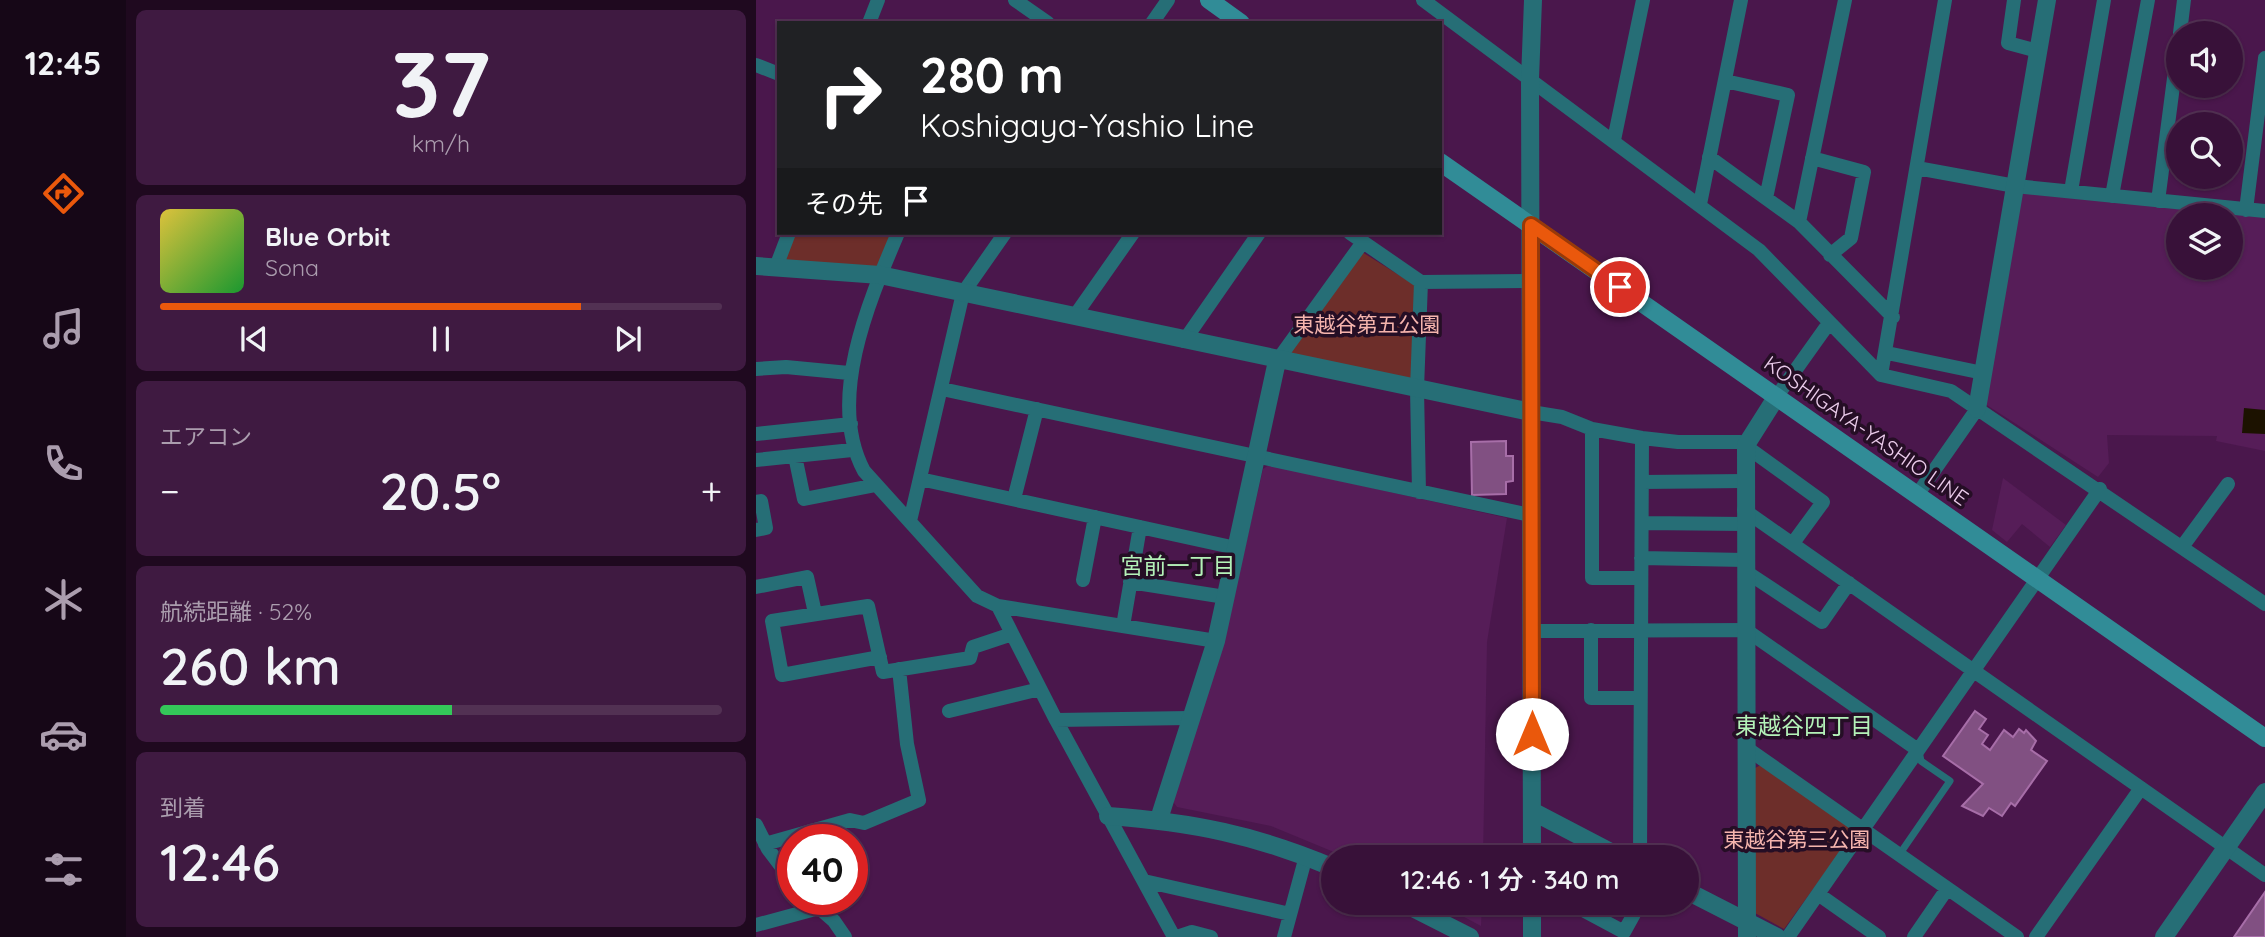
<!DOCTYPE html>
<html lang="ja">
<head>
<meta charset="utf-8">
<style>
	:root { --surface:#381139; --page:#3f1a41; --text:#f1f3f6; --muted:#ab9dae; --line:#523153; --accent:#ea580c }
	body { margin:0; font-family:Quicksand,"Noto Sans JP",sans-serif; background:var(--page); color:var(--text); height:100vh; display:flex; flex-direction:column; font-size:26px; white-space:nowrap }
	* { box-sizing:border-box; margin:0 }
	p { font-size:23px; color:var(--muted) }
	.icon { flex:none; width:38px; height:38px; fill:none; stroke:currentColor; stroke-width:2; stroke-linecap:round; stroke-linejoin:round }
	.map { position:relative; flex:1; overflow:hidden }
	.details { display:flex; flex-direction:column; gap:10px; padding:10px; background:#1f091f; width:630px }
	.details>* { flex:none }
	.banner { position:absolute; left:21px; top:21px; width:665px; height:214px; border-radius:0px; box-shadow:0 2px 5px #0004,0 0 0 2px var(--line); background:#202124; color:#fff; overflow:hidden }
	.buttons { position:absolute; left:1410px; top:21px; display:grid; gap:14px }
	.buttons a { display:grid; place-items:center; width:77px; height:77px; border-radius:50%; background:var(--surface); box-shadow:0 2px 5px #0004,0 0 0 2px var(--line); font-size:35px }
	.speed { position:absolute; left:21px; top:824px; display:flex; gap:14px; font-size:35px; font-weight:700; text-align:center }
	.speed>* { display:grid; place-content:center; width:91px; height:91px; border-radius:50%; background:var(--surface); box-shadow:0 2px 5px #0004,0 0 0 2px var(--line); line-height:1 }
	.speed .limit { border:10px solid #d22; background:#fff; color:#111 }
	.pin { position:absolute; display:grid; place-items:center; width:60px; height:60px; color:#fff; margin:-30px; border:4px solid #fff; border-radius:50%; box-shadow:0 2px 7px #0007 }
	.me { position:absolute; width:77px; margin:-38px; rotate:0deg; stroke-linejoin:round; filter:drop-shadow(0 0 5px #0008) }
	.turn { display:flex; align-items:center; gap:24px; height:147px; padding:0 28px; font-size:32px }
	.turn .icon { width:91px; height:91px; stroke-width:2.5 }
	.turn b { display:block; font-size:49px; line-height:60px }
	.then { display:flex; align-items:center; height:66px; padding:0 28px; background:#0003; gap:14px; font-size:26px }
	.big { font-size:52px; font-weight:600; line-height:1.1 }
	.details .tile { flex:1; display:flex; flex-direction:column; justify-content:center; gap:10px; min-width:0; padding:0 24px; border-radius:10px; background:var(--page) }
	.details .dial { align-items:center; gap:0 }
	.dial b { font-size:91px; line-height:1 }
	.song { display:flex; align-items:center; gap:21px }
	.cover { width:84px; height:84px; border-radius:10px; background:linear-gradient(135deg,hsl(50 70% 55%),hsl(130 70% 35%)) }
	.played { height:7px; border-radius:4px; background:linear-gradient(90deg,var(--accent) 75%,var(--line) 75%) }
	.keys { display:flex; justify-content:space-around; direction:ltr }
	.heat { display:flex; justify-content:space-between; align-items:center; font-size:38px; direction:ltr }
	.charge { height:10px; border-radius:5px; background:linear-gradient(90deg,#34c759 52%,var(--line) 0) }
	.trip { position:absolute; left:565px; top:845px; width:378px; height:70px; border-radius:35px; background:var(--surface); box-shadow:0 2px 5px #0004,0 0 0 2px var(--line); font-weight:600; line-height:70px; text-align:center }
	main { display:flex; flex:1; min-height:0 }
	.menu { display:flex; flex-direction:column; width:126px; justify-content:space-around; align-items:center; background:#160717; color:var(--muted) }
	.menu .icon { width:49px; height:49px }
	.menu .active { color:var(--accent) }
	.menu b { font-size:32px; color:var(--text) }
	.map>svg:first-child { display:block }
</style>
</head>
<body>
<main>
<nav class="menu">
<b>12:45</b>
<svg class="icon active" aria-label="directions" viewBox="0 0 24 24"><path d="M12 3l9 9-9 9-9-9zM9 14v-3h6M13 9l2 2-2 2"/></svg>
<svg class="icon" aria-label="music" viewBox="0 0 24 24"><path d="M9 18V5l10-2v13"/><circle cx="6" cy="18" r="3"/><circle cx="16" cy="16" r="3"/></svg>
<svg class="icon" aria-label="phone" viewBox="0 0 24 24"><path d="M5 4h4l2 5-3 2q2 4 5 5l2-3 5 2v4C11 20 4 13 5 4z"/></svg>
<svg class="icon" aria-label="climate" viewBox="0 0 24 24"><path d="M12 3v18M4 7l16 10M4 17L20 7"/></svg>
<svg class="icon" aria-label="car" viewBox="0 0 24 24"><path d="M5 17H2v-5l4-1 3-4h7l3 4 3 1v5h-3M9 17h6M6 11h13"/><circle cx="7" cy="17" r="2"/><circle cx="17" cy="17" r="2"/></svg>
<svg class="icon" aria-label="filters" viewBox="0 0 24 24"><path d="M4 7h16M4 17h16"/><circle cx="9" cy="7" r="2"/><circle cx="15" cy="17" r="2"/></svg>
</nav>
<section class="details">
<div class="tile dial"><b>37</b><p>km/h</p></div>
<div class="tile">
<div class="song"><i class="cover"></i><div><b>Blue Orbit</b><p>Sona</p></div></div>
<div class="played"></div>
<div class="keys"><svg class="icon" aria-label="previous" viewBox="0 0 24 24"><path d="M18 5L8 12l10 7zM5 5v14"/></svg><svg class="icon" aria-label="pause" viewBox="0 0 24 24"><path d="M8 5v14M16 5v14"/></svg><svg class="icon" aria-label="next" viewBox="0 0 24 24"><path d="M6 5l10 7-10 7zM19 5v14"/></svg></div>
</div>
<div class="tile"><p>エアコン</p>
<div class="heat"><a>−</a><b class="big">20.5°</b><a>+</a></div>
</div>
<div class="tile"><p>航続距離 · 52%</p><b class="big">260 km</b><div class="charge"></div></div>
<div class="tile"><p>到着</p><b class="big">12:46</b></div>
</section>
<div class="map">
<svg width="1509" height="937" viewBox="0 0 1509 937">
	<rect width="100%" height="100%" fill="#4a174c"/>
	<!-- built -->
	<path fill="#561d58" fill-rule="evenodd" d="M 1262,189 L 1509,215 L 1509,451 L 1460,441 L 1461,436 L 1351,435 L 1353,463 L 1342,477 L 1226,402 ZM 1423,215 L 1475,215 L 1475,268 L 1423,268 Z
		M 513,465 L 751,518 L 731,642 L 727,857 L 590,857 L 515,826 L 421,807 L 416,800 L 468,640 L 507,469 Z
		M 1247,478 L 1310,525 L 1294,547 L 1266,524 L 1251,542 L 1236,530 Z
		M 682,903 L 726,903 L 725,926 Z"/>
	<!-- green -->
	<path fill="#6d2e2a" d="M 37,233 L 137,233 L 122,269 L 26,262 Z
		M 606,252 L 659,285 L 656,383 L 528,357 Z
		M 1007,764 L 1100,830 L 1028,929 L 999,913 L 997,769 Z"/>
	<!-- water -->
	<path fill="#1c1200" d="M 1488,408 L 1509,410 L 1509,434 L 1486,433 Z"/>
	<!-- building -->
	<path fill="#815082" stroke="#a76ea8" stroke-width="2" d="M 750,441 L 750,456 L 757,456 L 757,481 L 750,482 L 750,494 L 716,495 L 715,442 Z
		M 1219,711 L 1230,719 L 1223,729 L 1232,735 L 1226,744 L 1234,750 L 1248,730 L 1257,737 L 1263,729 L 1268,733 L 1270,730 L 1280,741 L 1275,750 L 1291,761 L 1259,806 L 1255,803 L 1246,816 L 1233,808 L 1227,816 L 1206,806 L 1227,784 L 1187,756 Z
		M 1509,892 L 1509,937 L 1478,937 Z"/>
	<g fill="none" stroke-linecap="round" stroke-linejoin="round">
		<!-- service -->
		<path stroke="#266e76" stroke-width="7" d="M 1143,855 L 1194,781 L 1165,761 L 1163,751"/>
		<!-- minor -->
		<path stroke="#266e76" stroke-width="14" d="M 259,0 L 292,23
			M 667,0 L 1003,250 L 1125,375 L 1195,391 L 1509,604
			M 1258,0 L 1252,43 L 1282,51
			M 113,23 L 122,0
			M 396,23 L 412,0
			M 1424,33 L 1428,0
			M 0,65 L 23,74
			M 969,81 L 1032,95 L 1010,198
			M 858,140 L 887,0
			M 953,157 L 1043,222 L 1137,317
			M 1056,158 L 1108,172 L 1095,238 L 1074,255
			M 1161,168 L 1259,186 L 1509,211
			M 1315,191 L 1348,0
			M 1356,196 L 1392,0
			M 1402,201 L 1423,40
			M 944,204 L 985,0
			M 1490,210 L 1509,58
			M 1043,222 L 1089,0
			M 142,233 C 113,301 70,400 108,471 L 221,596 L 242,606 L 300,720 L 418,937
			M 594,233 L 665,282 L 775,281
			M 20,267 L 33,233
			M 318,317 L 377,233
			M 428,341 L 503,233
			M 1131,353 L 1227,373
			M 521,361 L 607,242
			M 0,369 L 30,367 L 93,373
			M 1125,375 L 1189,0
			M 186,389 L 774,515
			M 1021,396 L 1073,323
			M 775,412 L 806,417 L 836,429 L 886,438 L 922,442 L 984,442 L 1067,502 L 1037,543
			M 836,429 L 836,578 L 885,578
			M 0,434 L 95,424
			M 39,456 L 48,499 L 120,485
			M 0,460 L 96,450
			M 164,479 L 480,548
			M 886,482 L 989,481
			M 663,492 L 661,389 L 665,282
			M 1161,495 L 1221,409
			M 258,499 L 281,409
			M 0,502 L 5,501 L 10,528 L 0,530
			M 988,510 L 1509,875
			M 154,521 L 207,293 L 249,233
			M 886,523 L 989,524
			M 1426,547 L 1472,484
			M 885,558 L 989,560
			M 989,571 L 1066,622 L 1093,583
			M 327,580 L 339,517
			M 374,582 L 469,597
			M 0,587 L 51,577 L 59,613
			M 242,606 L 460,641
			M 367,626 L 384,527
			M 835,630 L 835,698 L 884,698
			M 775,631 L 990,630 L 1162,750
			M 124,657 L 26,675 L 16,621 L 112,606 L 127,672 L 214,658 L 217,647 L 256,634
			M 193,711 L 284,689
			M 300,720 L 433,718
			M 992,749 L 1261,937
			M 0,825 L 12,849 L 37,882
			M 9,844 L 94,820 L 108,823 L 163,800 L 151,744 L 143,669
			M 884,858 L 886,438
			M 388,881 L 534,914
			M 1062,894 L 1123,937
			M 54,900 L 78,921 L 89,937
			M 814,903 L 868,932 L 884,903
			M 0,925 L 63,908
			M 421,937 L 436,932 L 455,937
			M 528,937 L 550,856
			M 1032,937 L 1344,489
			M 1158,937 L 1191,889
			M 1280,937 L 1385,788"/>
		<!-- tertiary -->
		<path stroke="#266e76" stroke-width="18" d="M 0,266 L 124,275 L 775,412
			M 1221,409 L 1291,0
			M 776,811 L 866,858
			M 352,816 C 435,822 501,835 578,868
			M 403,819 L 460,641 L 521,361
			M 776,858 L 774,79 L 777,0
			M 931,891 L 1021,937
			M 647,903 L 714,937
			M 776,937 L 776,903
			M 991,937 L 990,445 L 1021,396
			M 1408,937 L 1509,792"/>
		<!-- secondary -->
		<path stroke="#318c97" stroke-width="18" d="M 453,0 L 485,23
			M 684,162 L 1509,738"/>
	</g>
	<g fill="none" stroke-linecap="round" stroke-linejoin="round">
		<defs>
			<path id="route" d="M 776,734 L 775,225 L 864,287"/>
		</defs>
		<!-- route casing -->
		<use href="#route" stroke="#983908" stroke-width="18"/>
		<!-- route -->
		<use href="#route" stroke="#ea580c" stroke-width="12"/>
	</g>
	<g text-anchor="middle" stroke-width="7" stroke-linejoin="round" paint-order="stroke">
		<!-- park labels -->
		<g font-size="21" fill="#f5b4ad" stroke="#250e25">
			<text x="611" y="332">東越谷第五公園</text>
			<text x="1041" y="847">東越谷第三公園</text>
		</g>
		<!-- street labels -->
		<g font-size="21" fill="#ebcceb" stroke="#250e25">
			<text transform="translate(1110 431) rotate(35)" y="7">KOSHIGAYA-YASHIO LINE</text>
		</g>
		<!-- neighbourhood labels -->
		<g font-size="23" fill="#b4f2b8" stroke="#250e25">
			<text x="422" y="574">宮前一丁目</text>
			<text x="1048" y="734">東越谷四丁目</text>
		</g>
	</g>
</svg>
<div class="buttons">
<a><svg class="icon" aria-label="sound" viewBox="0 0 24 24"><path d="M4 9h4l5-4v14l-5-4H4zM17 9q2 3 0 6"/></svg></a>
<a><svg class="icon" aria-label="search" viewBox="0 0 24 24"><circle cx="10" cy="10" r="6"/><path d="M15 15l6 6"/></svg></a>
<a><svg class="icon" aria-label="layers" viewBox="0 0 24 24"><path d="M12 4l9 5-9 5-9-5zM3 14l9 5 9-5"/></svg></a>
</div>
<div class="speed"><div class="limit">40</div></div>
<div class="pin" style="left:864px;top:287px;background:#d93025"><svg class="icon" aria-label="arrive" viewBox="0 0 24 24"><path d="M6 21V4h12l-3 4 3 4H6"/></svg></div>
<svg class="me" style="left:776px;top:734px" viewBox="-20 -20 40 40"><circle r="19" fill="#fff"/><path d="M0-13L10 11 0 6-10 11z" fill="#ea580c"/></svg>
<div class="trip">12:46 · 1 分 · 340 m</div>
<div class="banner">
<div class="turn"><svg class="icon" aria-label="right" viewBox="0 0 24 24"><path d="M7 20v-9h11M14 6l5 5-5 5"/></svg><div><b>280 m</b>Koshigaya-Yashio Line</div></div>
<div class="then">その先<svg class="icon" aria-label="arrive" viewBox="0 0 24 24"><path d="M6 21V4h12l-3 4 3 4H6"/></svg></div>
</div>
</div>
</main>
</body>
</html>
